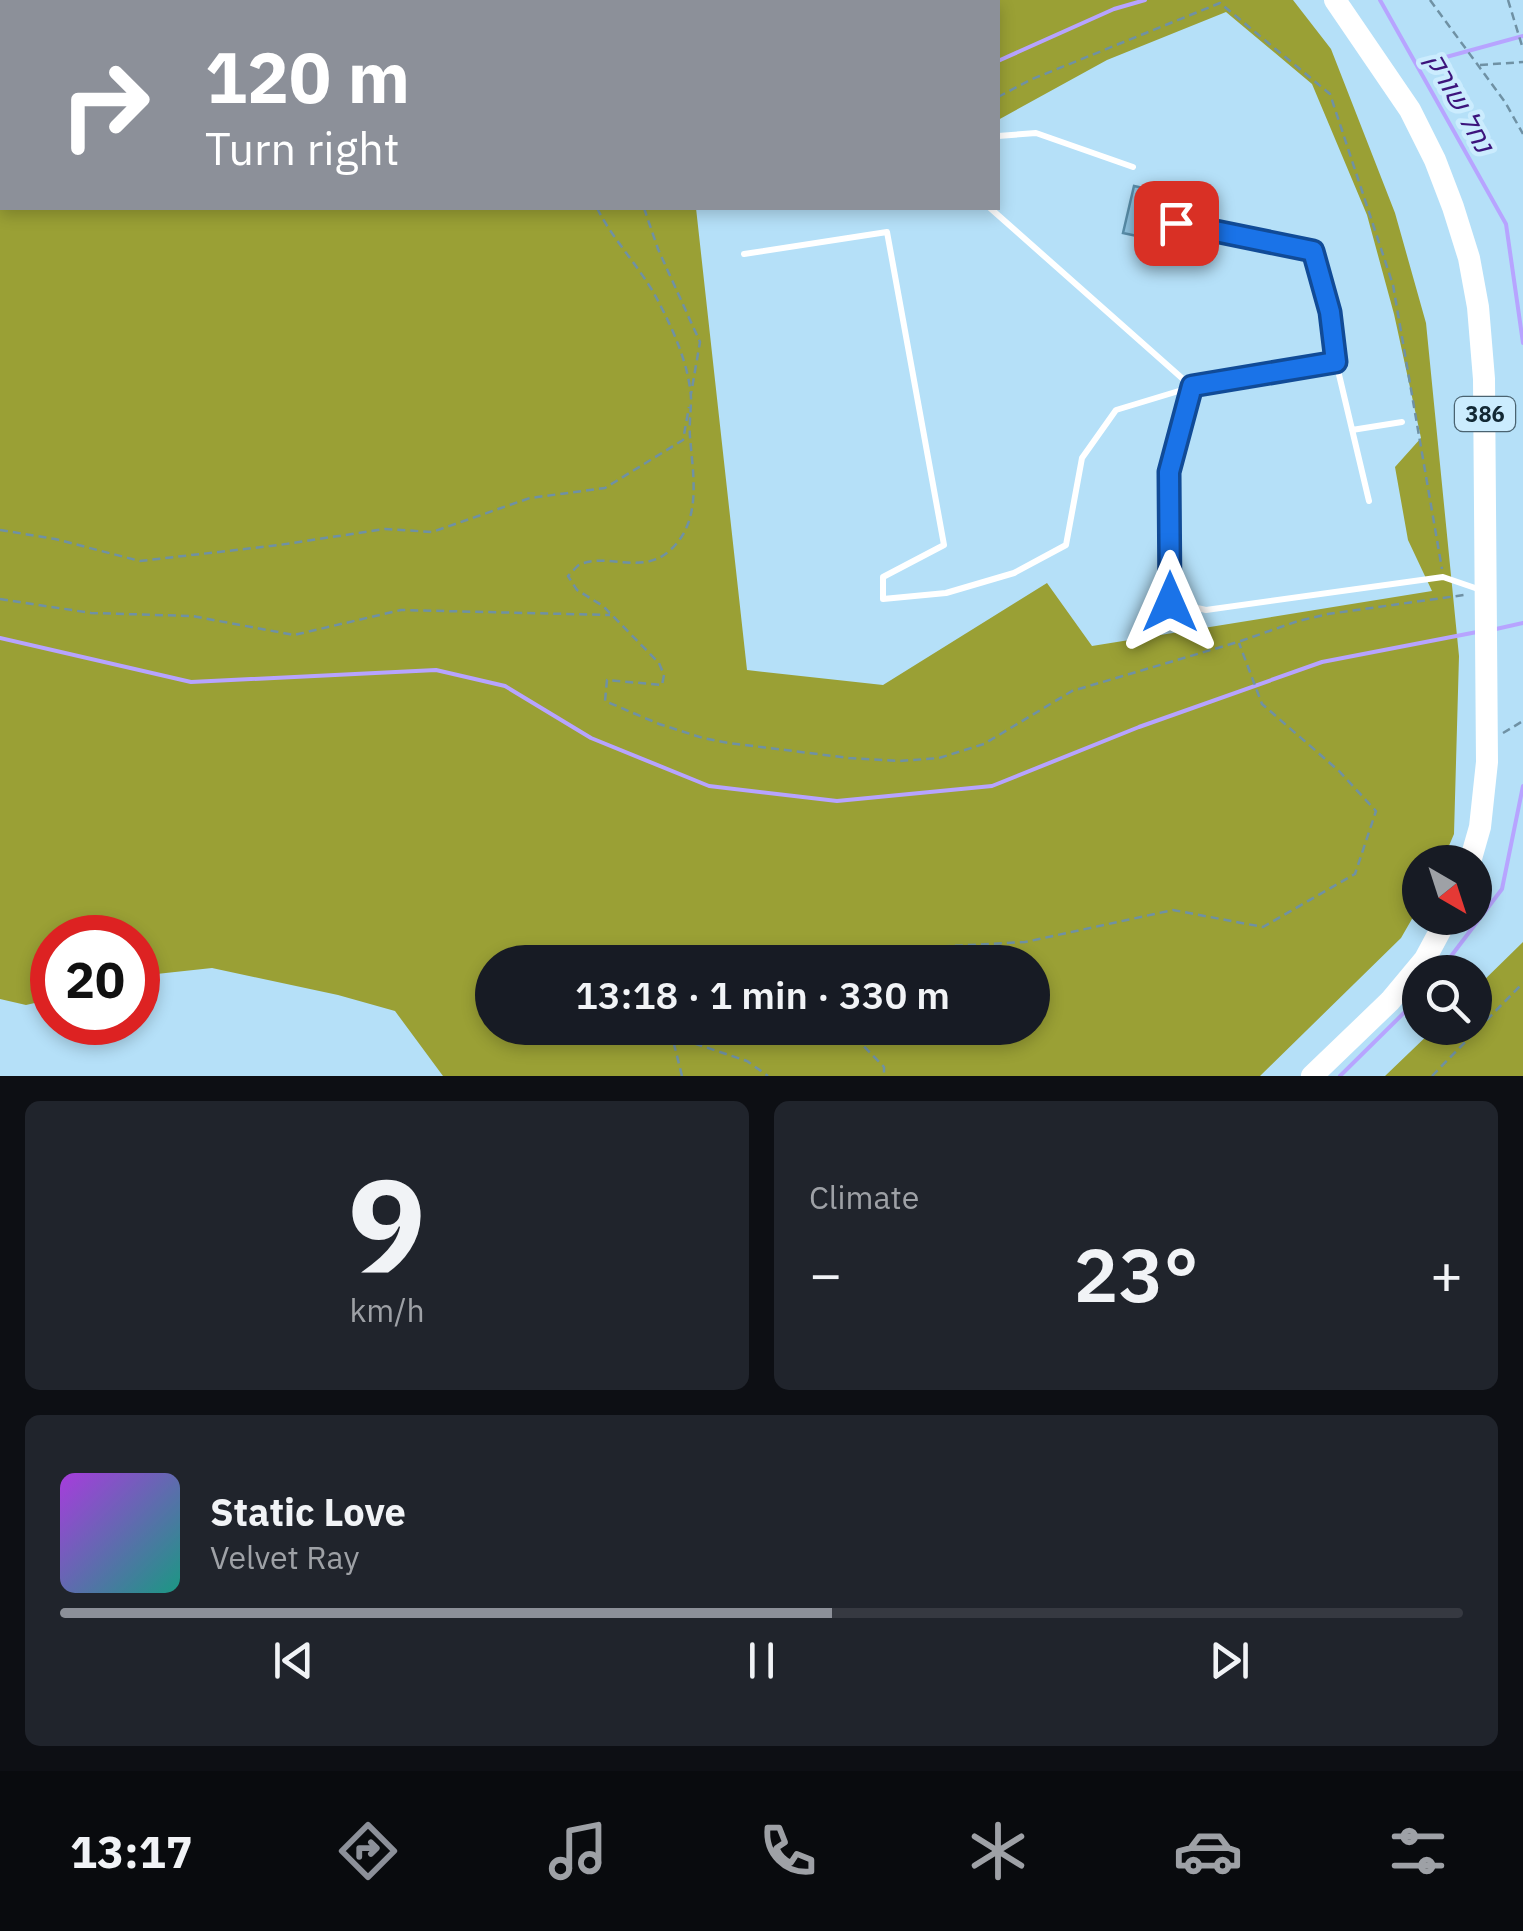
<!DOCTYPE html>
<html lang="en">
<head>
<meta charset="utf-8">
<style>
	:root { --surface:#171b24; --page:#20242c; --text:#f1f3f6; --muted:#9ea1a6; --line:#363941; --accent:#8c9099 }
	body { margin:0; font-family:"IBM Plex Sans",Heebo,sans-serif; background:var(--page); color:var(--text); height:100vh; display:flex; flex-direction:column; font-size:38px; white-space:nowrap }
	* { box-sizing:border-box; margin:0 }
	p { font-size:32px; color:var(--muted) }
	.icon { flex:none; width:55px; height:55px; fill:none; stroke:currentColor; stroke-width:2; stroke-linecap:round; stroke-linejoin:round }
	.map { position:relative; height:1076px; overflow:hidden }
	.side { display:flex; flex-direction:column; gap:25px; padding:25px; background:#0d0f14; flex:1 }
	.side>* { flex:none }
	.top-card { position:absolute; left:0px; top:0px; width:1000px; height:210px; box-shadow:0 5px 15px #0003; background:#8c9099; color:#fff; overflow:hidden }
	.needle { width:65px; rotate:141deg }
	.controls { position:absolute; left:1402px; top:845px; display:grid; gap:20px }
	.controls a { display:grid; place-items:center; width:90px; height:90px; border-radius:50%; background:var(--surface); box-shadow:0 5px 15px #0003; font-size:50px }
	.speed { position:absolute; left:30px; top:915px; display:flex; gap:20px; font-size:50px; font-weight:700; text-align:center }
	.speed>* { display:grid; place-content:center; width:130px; height:130px; border-radius:50%; background:var(--surface); box-shadow:0 5px 15px #0003; line-height:1 }
	.speed .limit { border:15px solid #d22; background:#fff; color:#111 }
	.pin { position:absolute; display:grid; place-items:center; width:85px; height:85px; color:#fff; margin:-42px; border-radius:20px; box-shadow:0 5px 15px #0006 }
	.me { position:absolute; width:110px; margin:-55px; rotate:0deg; stroke-linejoin:round; filter:drop-shadow(0 0 8px #0008) }
	.turn { display:flex; align-items:center; gap:35px; height:210px; padding:0 40px; font-size:45px }
	.turn .icon { width:130px; height:130px; stroke-width:2.5 }
	.turn b { display:block; font-size:70px; line-height:85px }
	.big { font-size:75px; font-weight:600; line-height:1.1 }
	.side .card { flex:1; display:flex; flex-direction:column; justify-content:center; gap:15px; min-width:0; padding:0 35px; border-radius:15px; background:var(--page) }
	.side .dial { align-items:center; gap:0 }
	.dial b { font-size:130px; line-height:1 }
	.song { display:flex; align-items:center; gap:30px }
	.cover { width:120px; height:120px; border-radius:15px; background:linear-gradient(135deg,hsl(280 70% 55%),hsl(170 70% 35%)) }
	.played { height:10px; border-radius:5px; background:linear-gradient(90deg,var(--accent) 55%,var(--line) 55%) }
	.keys { display:flex; justify-content:space-around; direction:ltr }
	.heat { display:flex; justify-content:space-between; align-items:center; font-size:55px; direction:ltr }
	.side .tiles { flex:1; display:grid; gap:25px; grid-template-columns:1fr 1fr }
	.card:last-child { grid-column:span 2 }
	.trip { position:absolute; left:475px; top:945px; width:575px; height:100px; border-radius:50px; background:var(--surface); box-shadow:0 5px 15px #0003; font-weight:600; line-height:100px; text-align:center }
	.menu { display:flex; height:160px; justify-content:space-around; align-items:center; background:#090b0e; color:var(--muted) }
	.menu .icon { width:70px; height:70px }
	.menu .current { color:var(--accent) }
	.menu b { font-size:45px; color:var(--text) }
	.map>svg:first-child { display:block }
</style>
</head>
<body>
<div class="map">
<svg width="1523" height="1076" viewBox="0 0 1523 1076">
	<rect width="100%" height="100%" fill="#b5e0f8"/>
	<!-- forest -->
	<path fill="#9aa035" fill-rule="evenodd" d="M 0,0 L 1293,0 L 1331,49 L 1395,213 L 1426,323 L 1459,656 L 1454,834 L 1442,862 L 1420,862 L 1420,905 L 1401,938 L 1260,1076 L 443,1076 L 395,1011 L 338,995 L 212,968 L 138,976 L 138,938 L 52,938 L 52,999 L 26,1005 L 0,999 ZM 2,2 L 998,2 L 998,120 L 1107,60 L 1226,12 L 1312,84 L 1367,215 L 1394,314 L 1421,438 L 1395,467 L 1408,540 L 1432,591 L 1092,646 L 1047,583 L 883,685 L 747,670 L 696,208 L 2,208 ZM 492,962 L 1032,962 L 1032,1028 L 492,1028 Z
		M 1523,942 L 1523,1076 L 1385,1076 L 1435,1028 L 1475,1028 L 1475,989 Z"/>
	<g fill="none" stroke-linecap="round" stroke-linejoin="round">
		<!-- stream -->
		<path stroke="#b7a4ff" stroke-width="4" d="M 577,0 L 584,2
			M 1380,0 L 1506,224 L 1523,343
			M 998,61 L 1114,9 L 1145,0
			M 1417,65 L 1523,36
			M 1496,629 L 1523,623
			M 0,638 L 191,682 L 436,670 L 505,686 L 591,738 L 709,786 L 837,801 L 992,786 L 1139,727 L 1322,662 L 1477,632
			M 1439,972 L 1502,889 L 1523,786
			M 1340,1076 L 1420,997"/>
	</g>
	<!-- building -->
	<path fill="#90c6e4" stroke="#598eaa" stroke-width="2.5" d="M 1134,186 L 1176,195 L 1165,242 L 1123,233 Z"/>
	<g fill="none" stroke-linecap="round" stroke-linejoin="round">
		<!-- path -->
		<path stroke="#6f91a4" stroke-width="2.5" stroke-dasharray="8 5" stroke-linecap="butt" d="M 480,0 L 481,2
			M 1430,0 L 1505,102 L 1523,134
			M 1508,0 L 1523,49
			M 587,2 L 588,0
			M 919,2 L 920,0
			M 1480,65 L 1523,62
			M 998,97 L 1030,80 L 1220,3 L 1330,94 L 1393,285 L 1442,569
			M 597,208 C 613,240 639,266 656,297 C 672,327 689,364 691,398 C 691,411 689,424 690,437 C 693,476 703,523 668,552 C 641,575 605,552 579,565 C 577,566 570,574 568,576 L 577,590 L 603,606 L 659,663 L 664,675 L 662,685 L 607,680 L 605,701 L 659,724 L 703,738 L 729,743 L 849,758 L 900,761 L 939,758 L 984,744 L 1072,691 L 1238,642 L 1298,621 L 1328,614 L 1464,595
			M 644,208 L 658,249 L 700,342 L 691,394
			M 0,530 L 55,539 L 140,561 L 279,545 L 385,529 L 432,532 L 530,498 L 605,488 L 683,440 L 689,407
			M 0,599 L 91,613 L 192,616 L 294,635 L 401,610 L 610,615
			M 1503,733 L 1523,721
			M 841,962 L 860,951 L 1025,942 L 1173,910 L 1263,927 L 1355,874 L 1376,811 L 1339,771 L 1262,704 L 1239,643
			M 846,1028 L 884,1067 L 884,1076
			M 682,1076 L 672,1036 L 747,1061 L 768,1076
			M 1432,1076 L 1523,983"/>
		<!-- service -->
		<path stroke="#fff" stroke-width="6" d="M 998,136 L 1036,133 L 1133,167
			M 1176,223 L 1313,251 L 1330,312 L 1336,362 L 1192,387 L 1169,472 L 1170,602 L 1206,610 L 1443,577 L 1481,590
			M 744,254 L 887,232 L 944,545 L 883,577 L 883,599 L 946,593 L 1014,573 L 1066,545 L 1082,458 L 1116,410 L 1192,387 L 990,208
			M 1336,362 L 1369,501
			M 1352,430 L 1402,422"/>
		<!-- primary -->
		<path stroke="#fff" stroke-width="22" d="M 1335,0 L 1410,110 L 1435,160 L 1453,207 L 1469,258 L 1478,307 L 1484,379 L 1487,762 L 1480,827 L 1470,862
			M 1312,1076 L 1390,1001 L 1425,959 L 1447,918"/>
	</g>
	<g fill="none" stroke-linecap="round" stroke-linejoin="round">
		<defs>
			<path id="route" d="M 1170,602 L 1169,472 L 1192,386 L 1336,362 L 1330,312 L 1313,251 L 1176,223"/>
		</defs>
		<!-- route casing -->
		<use href="#route" stroke="#114b97" stroke-width="25"/>
		<!-- route -->
		<use href="#route" stroke="#1a73e8" stroke-width="18"/>
	</g>
	<g text-anchor="middle" stroke-width="9" stroke-linejoin="round" paint-order="stroke">
		<!-- shield labels -->
		<rect fill="#cbecfe" stroke="#4a6371" stroke-width="2.5" x="1455" y="397" width="60" height="34" rx="8"/>
		<g font-size="22" font-weight="bold" fill="#122834">
			<text x="1485" y="422">386</text>
		</g>
		<!-- water labels -->
		<g font-size="28" font-style="italic" fill="#3c147c" stroke="#cbecfe">
			<text transform="translate(1460 102) rotate(61)" y="10">נחל שורק</text>
		</g>
	</g>
</svg>
<div class="controls">
<a><svg class="needle" viewBox="-14 -14 28 28"><path d="M0-13l5 13h-10z" fill="#e53935"/><path d="M0 13l5-13h-10z" fill="#9ea1a6"/></svg></a>
<a><svg class="icon" aria-label="search" viewBox="0 0 24 24"><circle cx="10" cy="10" r="6"/><path d="M15 15l6 6"/></svg></a>
</div>
<div class="speed"><div class="limit">20</div></div>
<div class="pin" style="left:1176px;top:223px;background:#d93025"><svg class="icon" aria-label="arrive" viewBox="0 0 24 24"><path d="M6 21V4h12l-3 4 3 4H6"/></svg></div>
<svg class="me" style="left:1170px;top:602px" viewBox="-20 -20 40 40"><path d="M0-17L14 15 0 8-14 15z" fill="#1a73e8" stroke="#fff" stroke-width="4"/></svg>
<div class="trip">13:18 · 1 min · 330 m</div>
<div class="top-card">
<div class="turn"><svg class="icon" aria-label="right" viewBox="0 0 24 24"><path d="M7 20v-9h11M14 6l5 5-5 5"/></svg><div><b>120 m</b>Turn right</div></div>
</div>
</div>
<section class="side">
<div class="tiles">
<div class="card dial"><b>9</b><p>km/h</p></div>
<div class="card"><p>Climate</p>
<div class="heat"><a>−</a><b class="big">23°</b><a>+</a></div>
</div>
<div class="card">
<div class="song"><i class="cover"></i><div><b>Static Love</b><p>Velvet Ray</p></div></div>
<div class="played"></div>
<div class="keys"><svg class="icon" aria-label="previous" viewBox="0 0 24 24"><path d="M18 5L8 12l10 7zM5 5v14"/></svg><svg class="icon" aria-label="pause" viewBox="0 0 24 24"><path d="M8 5v14M16 5v14"/></svg><svg class="icon" aria-label="next" viewBox="0 0 24 24"><path d="M6 5l10 7-10 7zM19 5v14"/></svg></div>
</div>
</div>
</section>
<nav class="menu">
<b>13:17</b>
<svg class="icon current" aria-label="directions" viewBox="0 0 24 24"><path d="M12 3l9 9-9 9-9-9zM9 14v-3h6M13 9l2 2-2 2"/></svg>
<svg class="icon" aria-label="music" viewBox="0 0 24 24"><path d="M9 18V5l10-2v13"/><circle cx="6" cy="18" r="3"/><circle cx="16" cy="16" r="3"/></svg>
<svg class="icon" aria-label="phone" viewBox="0 0 24 24"><path d="M5 4h4l2 5-3 2q2 4 5 5l2-3 5 2v4C11 20 4 13 5 4z"/></svg>
<svg class="icon" aria-label="climate" viewBox="0 0 24 24"><path d="M12 3v18M4 7l16 10M4 17L20 7"/></svg>
<svg class="icon" aria-label="car" viewBox="0 0 24 24"><path d="M5 17H2v-5l4-1 3-4h7l3 4 3 1v5h-3M9 17h6M6 11h13"/><circle cx="7" cy="17" r="2"/><circle cx="17" cy="17" r="2"/></svg>
<svg class="icon" aria-label="filters" viewBox="0 0 24 24"><path d="M4 7h16M4 17h16"/><circle cx="9" cy="7" r="2"/><circle cx="15" cy="17" r="2"/></svg>
</nav>
</body>
</html>
